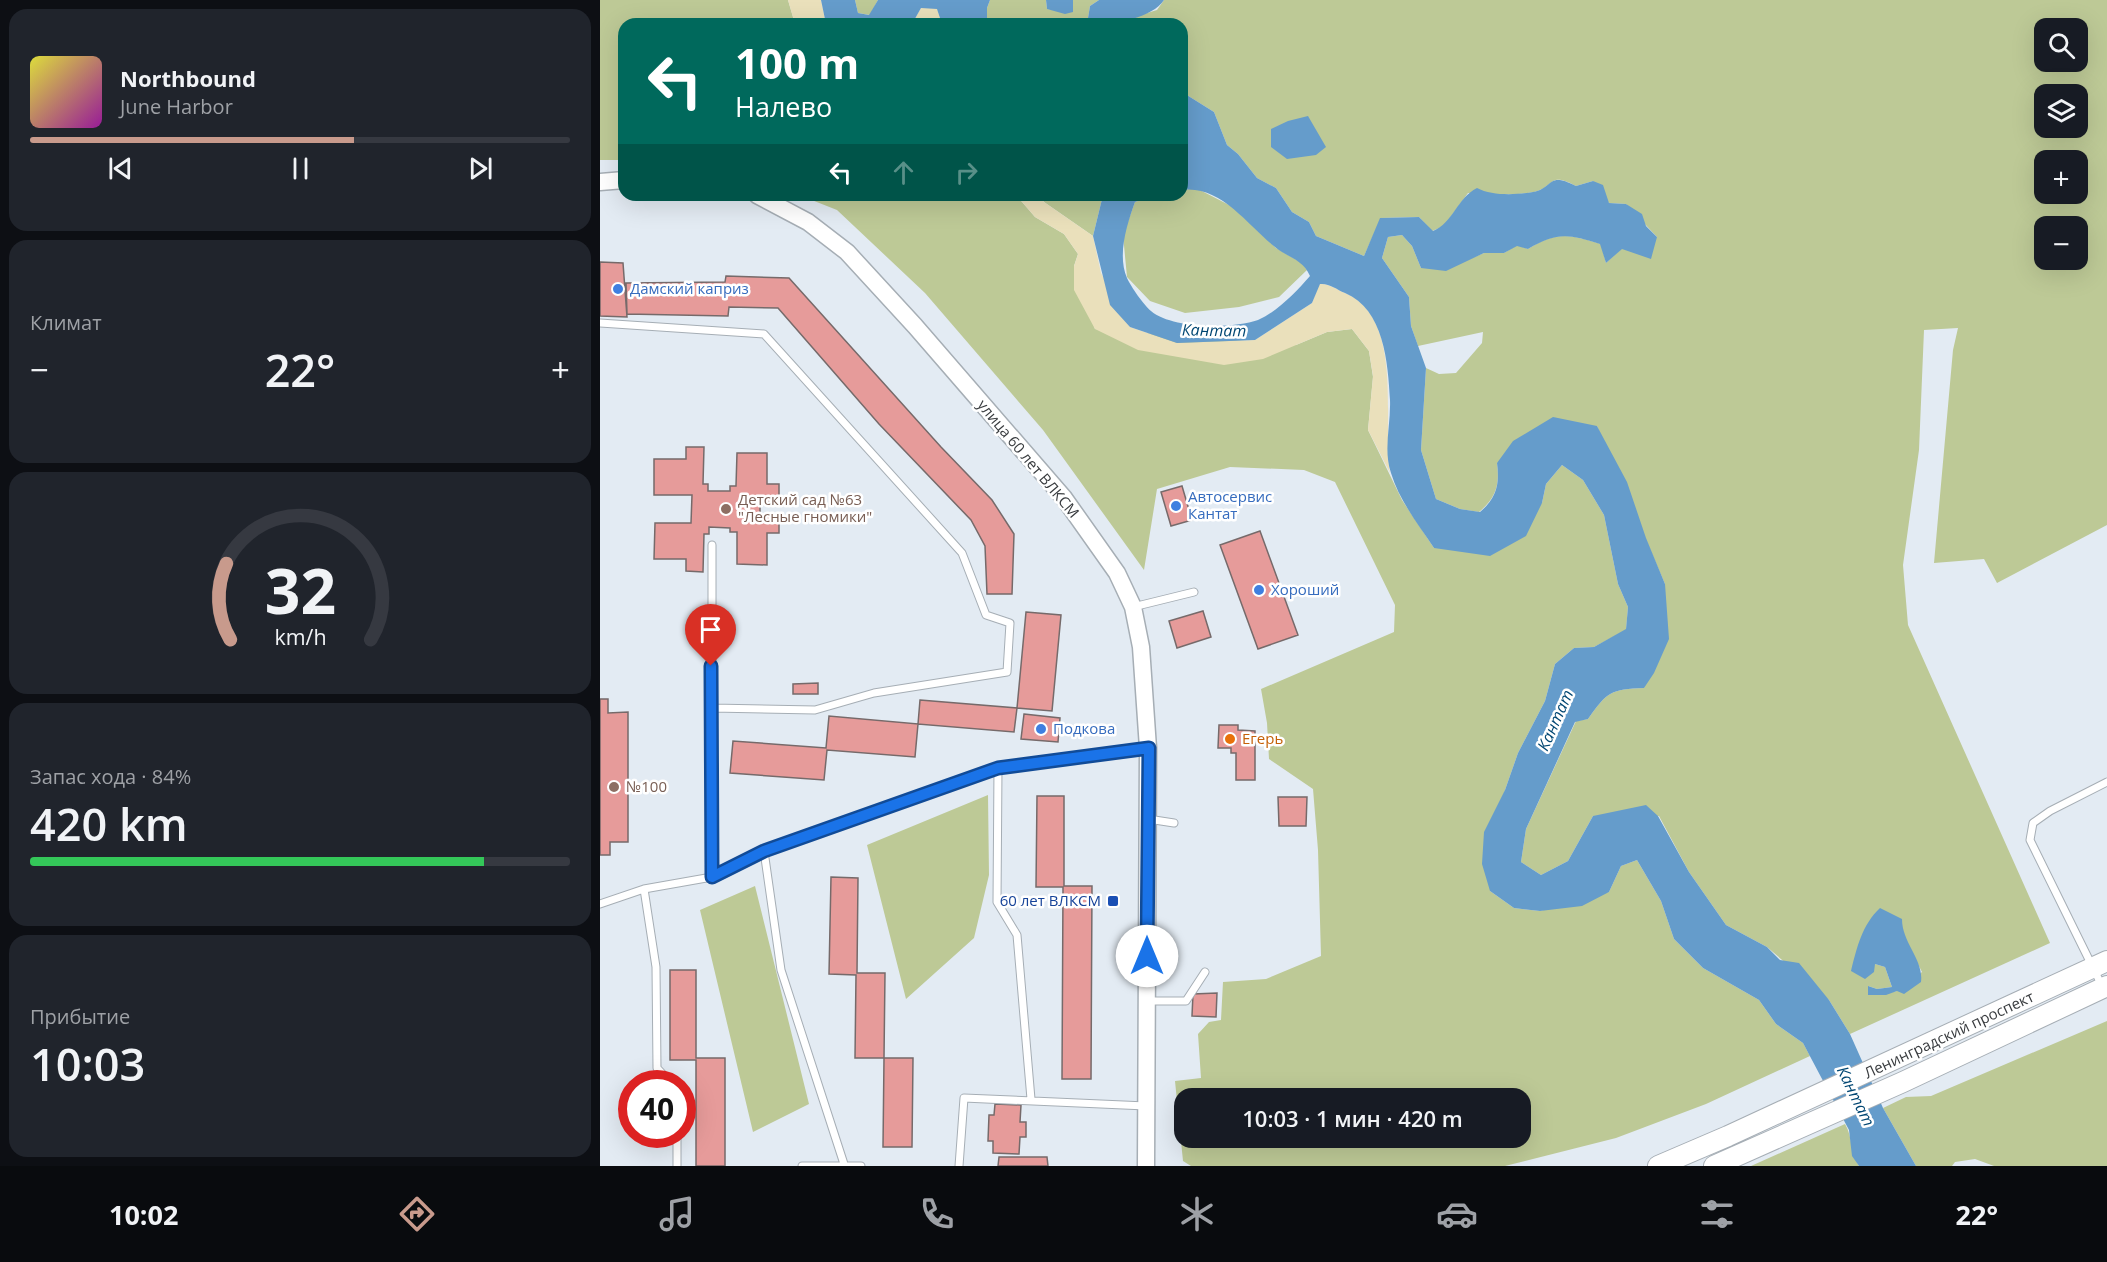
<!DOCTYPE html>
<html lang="ru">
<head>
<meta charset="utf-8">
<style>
	:root { --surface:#171b24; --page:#20242c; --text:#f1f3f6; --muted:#9ea1a6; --line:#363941; --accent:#c89a8c }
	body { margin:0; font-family:"Open Sans",sans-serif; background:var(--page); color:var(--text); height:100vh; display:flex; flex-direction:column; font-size:22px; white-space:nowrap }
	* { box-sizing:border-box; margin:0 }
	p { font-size:20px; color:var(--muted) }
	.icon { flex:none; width:33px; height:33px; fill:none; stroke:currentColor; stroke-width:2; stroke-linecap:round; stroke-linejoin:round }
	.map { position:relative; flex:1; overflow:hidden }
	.panel { display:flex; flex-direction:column; gap:9px; padding:9px; background:#0d0f14; width:600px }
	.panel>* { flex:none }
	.banner { position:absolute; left:18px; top:18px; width:570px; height:183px; border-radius:18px; box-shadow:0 6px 24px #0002; background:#00695c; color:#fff; overflow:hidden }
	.controls { position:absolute; left:1434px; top:18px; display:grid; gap:12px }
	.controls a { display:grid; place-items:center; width:54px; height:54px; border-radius:12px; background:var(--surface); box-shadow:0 6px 24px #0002; font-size:30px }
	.speed { position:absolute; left:18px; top:1070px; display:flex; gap:12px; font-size:30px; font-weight:700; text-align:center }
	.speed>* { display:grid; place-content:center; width:78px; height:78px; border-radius:50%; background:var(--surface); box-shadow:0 6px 24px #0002; line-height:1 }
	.speed .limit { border:9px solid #d22; background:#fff; color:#111 }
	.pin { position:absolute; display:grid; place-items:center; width:51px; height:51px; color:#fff; margin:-62px -26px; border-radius:50% 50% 50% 0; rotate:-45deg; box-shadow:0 0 6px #0007 }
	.pin .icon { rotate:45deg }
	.me { position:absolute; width:66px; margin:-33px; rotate:0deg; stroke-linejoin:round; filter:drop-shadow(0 0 4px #0008) }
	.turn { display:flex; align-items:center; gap:21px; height:126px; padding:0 18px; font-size:27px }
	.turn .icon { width:78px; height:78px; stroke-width:2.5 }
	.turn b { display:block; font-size:42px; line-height:51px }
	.lanes { display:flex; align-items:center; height:57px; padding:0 18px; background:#0003; justify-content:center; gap:30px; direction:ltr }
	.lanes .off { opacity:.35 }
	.big { font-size:45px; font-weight:600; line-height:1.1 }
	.panel .tile { flex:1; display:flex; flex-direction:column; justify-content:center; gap:9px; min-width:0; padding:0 21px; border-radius:18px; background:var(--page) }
	.panel .dial { align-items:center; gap:0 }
	.dial svg { height:156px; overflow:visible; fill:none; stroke:var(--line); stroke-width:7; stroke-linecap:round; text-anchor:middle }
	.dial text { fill:var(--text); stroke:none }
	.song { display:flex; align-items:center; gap:18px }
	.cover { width:72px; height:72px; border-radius:9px; background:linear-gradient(135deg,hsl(60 70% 55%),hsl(300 70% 35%)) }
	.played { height:6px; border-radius:3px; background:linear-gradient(90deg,var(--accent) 60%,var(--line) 60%) }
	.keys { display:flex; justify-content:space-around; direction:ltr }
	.heat { display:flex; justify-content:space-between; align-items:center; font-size:33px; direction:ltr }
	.charge { height:9px; border-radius:4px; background:linear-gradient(90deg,#34c759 84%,var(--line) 0) }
	.trip { position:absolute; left:574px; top:1088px; width:357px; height:60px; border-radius:18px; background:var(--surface); box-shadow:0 6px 24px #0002; font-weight:600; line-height:60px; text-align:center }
	.tabs { display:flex; height:96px; justify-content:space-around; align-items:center; background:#090b0e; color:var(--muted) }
	.tabs .icon { width:42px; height:42px }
	.tabs .active { color:var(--accent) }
	.tabs b { font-size:27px; color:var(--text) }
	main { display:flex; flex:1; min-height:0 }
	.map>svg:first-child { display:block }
</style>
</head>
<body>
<main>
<section class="panel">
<div class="tile">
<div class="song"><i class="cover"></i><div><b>Northbound</b><p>June Harbor</p></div></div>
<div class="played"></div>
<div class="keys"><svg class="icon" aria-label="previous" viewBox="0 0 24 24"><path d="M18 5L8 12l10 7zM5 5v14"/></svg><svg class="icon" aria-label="pause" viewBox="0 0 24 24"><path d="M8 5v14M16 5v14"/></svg><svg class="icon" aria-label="next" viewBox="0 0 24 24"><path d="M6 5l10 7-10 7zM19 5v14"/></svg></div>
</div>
<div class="tile"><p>Климат</p>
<div class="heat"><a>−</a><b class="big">22°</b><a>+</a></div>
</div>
<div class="tile dial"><svg viewBox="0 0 100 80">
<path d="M14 69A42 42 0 1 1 86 69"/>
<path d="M14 69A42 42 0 0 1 12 30" stroke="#c89a8c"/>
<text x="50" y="56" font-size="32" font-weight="700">32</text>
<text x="50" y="72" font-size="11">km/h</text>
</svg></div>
<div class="tile"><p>Запас хода · 84%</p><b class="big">420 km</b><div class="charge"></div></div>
<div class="tile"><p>Прибытие</p><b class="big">10:03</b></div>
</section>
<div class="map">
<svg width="1507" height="1166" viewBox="0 0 1507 1166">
	<rect width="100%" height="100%" fill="#e3ebf3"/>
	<!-- green -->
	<path fill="#bdc996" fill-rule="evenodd" d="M 0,0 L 188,0 L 195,24 L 24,24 L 24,160 L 0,160 Z
		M 255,0 L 278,0 L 270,15 L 258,13 Z
		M 390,0 L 446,0 L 447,9 L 473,12 L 473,0 L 499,0 L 490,6 L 488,18 L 495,24 L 387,24 L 387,8 Z
		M 564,0 L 1507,0 L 1507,525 L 1397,583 L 1384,559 L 1334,563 L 1353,350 L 1358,328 L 1324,330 L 1319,450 L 1303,565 L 1308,625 L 1450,943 L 1250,1034 L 1229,1000 L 1167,947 L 1126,925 L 1089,872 L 1059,816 L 993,816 L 968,861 L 941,875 L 921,862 L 926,829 L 976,721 L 988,719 C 1007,692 1011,689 1044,688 L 1065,584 L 997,426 L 897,463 C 900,485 896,498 879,512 L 860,509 L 836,499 L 821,450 L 826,368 L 839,374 L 856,373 L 882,343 L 883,332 L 818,346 L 811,326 L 809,297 L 782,258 L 788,237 L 802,235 L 812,246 L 821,268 L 872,258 L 884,253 L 904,253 L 917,245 L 928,249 C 957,231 968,234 1001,244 L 1006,263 L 1021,249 L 1057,237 L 1026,204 L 1009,203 L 993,181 L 976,186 C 948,171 955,187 934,192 C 914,196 888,194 868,193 L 844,226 L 832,231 L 819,217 L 781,218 L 764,256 L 716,236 L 709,222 L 692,212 L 676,188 L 657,178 L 638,154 L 627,145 L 614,112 L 582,92 L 582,24 L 511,24 L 557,10 ZM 1444,28 L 1478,28 L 1478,62 L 1444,62 ZM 1444,94 L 1478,94 L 1478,128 L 1444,128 ZM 1444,160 L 1478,160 L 1478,194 L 1444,194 ZM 1444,226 L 1478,226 L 1478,260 L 1444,260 ZM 1302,919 L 1302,933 L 1322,972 L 1297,991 L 1279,995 L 1268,986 L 1277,989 L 1292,987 L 1285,967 L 1275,964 Z
		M 596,188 L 633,207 L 676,248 L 702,263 L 707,270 L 679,297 L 639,307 L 585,313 L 550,301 L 527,277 L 523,235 L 535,202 L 555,195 L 582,195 L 582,190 Z
		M 199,195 L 416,195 L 435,217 L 464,234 L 478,254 L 474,266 L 495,329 L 696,345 L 727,332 L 752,329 L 769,351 L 773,377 L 768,430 L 802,500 L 834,548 L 942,503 L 946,484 L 962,465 L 983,480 L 1004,515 L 1018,584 L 1028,607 L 1026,630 L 994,647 L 974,648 L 955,664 L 945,701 L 918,753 L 905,790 L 890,891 L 914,908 L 940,911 L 1009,892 L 1021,866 L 1037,860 L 1061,901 L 1074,939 L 1103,968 L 1159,1000 L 1176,1024 L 1203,1043 L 1210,1056 L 1106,1104 L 1016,1138 L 905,1166 L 591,1166 L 583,1161 L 575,1081 L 601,1078 L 598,1034 L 609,1022 L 621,1020 L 623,982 L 666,979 L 721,956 L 718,850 L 713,789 L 669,759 L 667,723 L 661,689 L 794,632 L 795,605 L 735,482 L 704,470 L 630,467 L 557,489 L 544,570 L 443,430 L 325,293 L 237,210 ZM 585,1098 L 921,1098 L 921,1137 L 585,1137 Z
		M 439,195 L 503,195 L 493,236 L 444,202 Z
		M 388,795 L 389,875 L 374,938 L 306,999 L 267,845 Z
		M 155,886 L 209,1104 L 153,1132 L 100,910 Z
		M 1507,1021 L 1507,1166 L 1394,1166 L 1375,1159 L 1355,1162 L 1352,1166 L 1316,1166 L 1283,1108 L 1306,1097 L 1331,1096 Z
		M 1245,1124 C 1253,1137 1250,1153 1259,1166 L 1151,1166 Z"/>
	<!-- sand -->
	<path fill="#eae0bb" d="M 188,0 L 221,0 L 226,24 L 195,24 Z
		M 321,8 L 337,8 L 342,24 L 312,24 Z
		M 416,195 L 439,195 L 444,202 L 493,236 L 501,273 L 530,327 L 577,343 L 655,340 L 712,303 L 719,284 C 729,283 736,289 745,293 C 805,318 782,422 790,473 L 768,430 L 773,376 L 769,351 L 752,329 L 727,332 L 663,359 L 624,365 L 538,350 L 495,329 L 474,290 L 474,266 L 478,254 L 464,234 L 435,217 Z"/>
	<!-- water -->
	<path fill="#659ccb" d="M 221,0 L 255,0 L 258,13 L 269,15 L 278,0 L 390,0 L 387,8 L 387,24 L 342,24 L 337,9 L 321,8 L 312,24 L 226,24 Z
		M 446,0 L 473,0 L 473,12 L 465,14 L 447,9 Z
		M 499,0 L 564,0 C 552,18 516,24 495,24 L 488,18 L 490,6 Z
		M 582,92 L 614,112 L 627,145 L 638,154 L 657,178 L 676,188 L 692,212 L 709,222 L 716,236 L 764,256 L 780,218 L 819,217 L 833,231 C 853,223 857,198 877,188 C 892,196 916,195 933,192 C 954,188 947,171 976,186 L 993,181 L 1003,185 L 1009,203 L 1026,204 L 1042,214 L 1046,226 L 1057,237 L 1051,259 L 1022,249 L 1006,263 L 1000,244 C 968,234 957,232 928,249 L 917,246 L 904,253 L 884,253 L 846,271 L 821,268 L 812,246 L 802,235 L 788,237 L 782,258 L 809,297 L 811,326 L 826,368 L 821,450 L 836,499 L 860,509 L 880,512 C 896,498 900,485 897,463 L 913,441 L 953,417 L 997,426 L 1027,482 L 1046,538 L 1065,584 L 1069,639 L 1054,673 L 1044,688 C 1011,689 1007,692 988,719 L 975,722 L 926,829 L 921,862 L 941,875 L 968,861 L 993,816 L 1046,805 L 1058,816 L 1089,872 L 1126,925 L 1167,947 L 1180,960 L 1199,963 L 1229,1000 L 1250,1034 L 1283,1108 L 1316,1166 L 1259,1166 L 1252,1156 L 1249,1130 L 1203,1043 L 1176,1024 L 1159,1000 L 1103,968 L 1074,939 L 1061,901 L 1037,860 L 1021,866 L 1009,892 L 982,906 L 940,911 L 914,908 L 890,891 L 882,864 L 884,832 L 905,790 L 918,753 L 945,701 L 955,664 L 974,648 L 994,647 L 1026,629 L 1028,607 L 1018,584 L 1004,515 L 983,480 L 962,465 L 946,484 L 942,503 L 926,536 L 890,556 L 834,548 C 818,524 799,500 791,473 C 783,449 791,425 790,400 C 788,363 784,309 745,293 C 736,289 729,283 720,284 L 712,303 L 655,340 L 577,343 L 530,327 L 510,305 L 493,236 L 503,195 L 555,195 L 535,202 C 527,224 517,255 527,278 C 531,287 544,305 551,311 C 572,329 633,329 658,320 C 677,312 697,291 710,276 C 703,259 688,258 675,247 C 647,225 621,185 582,190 Z
		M 708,116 L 726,147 L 716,155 L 687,159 L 671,147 L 671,129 L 688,121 Z
		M 1280,908 L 1302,919 C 1302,943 1324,960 1321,982 L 1304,994 L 1297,991 L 1286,995 L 1268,995 L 1268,986 L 1277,989 L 1292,987 L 1285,967 L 1275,964 L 1274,972 L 1265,979 L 1251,971 C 1257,947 1262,925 1280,908 Z"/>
	<!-- building -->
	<path fill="#e69b9a" stroke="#766a6a" stroke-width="1.5" d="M 0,262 L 23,263 L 27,317 L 0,316 Z
		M 126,276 L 189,278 L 341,447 L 392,500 L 414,534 L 412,594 L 387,594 L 385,546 L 371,520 L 279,424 L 178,308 L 129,307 L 128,316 L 27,314 L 26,283 L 125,282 Z
		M 86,447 L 104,447 L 103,484 L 108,484 L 108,491 L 130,491 L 130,486 L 136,486 L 137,453 L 167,453 L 167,484 L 179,484 L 179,502 L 160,502 L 160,516 L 179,516 L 179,533 L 167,533 L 167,565 L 137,564 L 137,532 L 130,532 L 130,528 L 109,527 L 109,534 L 104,534 L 103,572 L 86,571 L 86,559 L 54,559 L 55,523 L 91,523 L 92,495 L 54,495 L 54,459 L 86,459 Z
		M 582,486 L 592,520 L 571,526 L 561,492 Z
		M 660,531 L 698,635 L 658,649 L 620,545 Z
		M 603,611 L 611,637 L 577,648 L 569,621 Z
		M 426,612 L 461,615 L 452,711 L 417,708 Z
		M 218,683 L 218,694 L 193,694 L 193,684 Z
		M 0,699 L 8,699 L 8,713 L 28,712 L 28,842 L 10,842 L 10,855 L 0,855 Z
		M 320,700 L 417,708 L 414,732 L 318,724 L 315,757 L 227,750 L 224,780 L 130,773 L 133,741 L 226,748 L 229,716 L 318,724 Z
		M 424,714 L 460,718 L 458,742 L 421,739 Z
		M 619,725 L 638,725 L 638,730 L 655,731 L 655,780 L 636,780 L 636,753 L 631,753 L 631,748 L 618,748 Z
		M 437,796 L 464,796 L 464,886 L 492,886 L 491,1079 L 462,1079 L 463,887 L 436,887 Z
		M 678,797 L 707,797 L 706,826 L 679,826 Z
		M 231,877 L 258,878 L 257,973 L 285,973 L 284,1058 L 313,1058 L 312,1147 L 283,1147 L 284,1058 L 255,1058 L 256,975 L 229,974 Z
		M 70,970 L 96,970 L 96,1058 L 125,1058 L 125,1166 L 96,1166 L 96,1060 L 70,1060 Z
		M 617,993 L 616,1017 L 592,1016 L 593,994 Z
		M 395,1104 L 421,1105 L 420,1122 L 426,1122 L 426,1137 L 420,1137 L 419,1154 L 393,1153 L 393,1141 L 388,1141 L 389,1115 L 394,1115 Z
		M 399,1157 L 447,1157 L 448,1166 L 398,1166 Z"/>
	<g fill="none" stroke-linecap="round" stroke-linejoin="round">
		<defs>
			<path id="service" d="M 0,323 L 164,334 L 362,553 L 386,615 L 410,623 L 407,672 L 274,693 L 215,710 L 112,708 L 112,877
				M 533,607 L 594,592
				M 112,708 L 112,545
				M 398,768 L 397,902 L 417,935 L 431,1099
				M 548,819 L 574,823
				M 164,851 L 181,970 L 244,1164
				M 0,904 L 44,889
				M 1502,986 L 1430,840 L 1433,823 L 1450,811 L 1507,782
				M 547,1001 L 586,1001 L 605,972
				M 71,1083 L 57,1068 L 56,967 L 44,889 L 112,877 L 164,851 L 398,768 L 548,748
				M 77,1166 L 77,1134
				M 202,1166 L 261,1166
				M 359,1166 L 364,1098 L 546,1106"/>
			<path id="tertiary" d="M 0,182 L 24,180
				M 157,195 L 208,222 L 247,252 L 315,326 L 464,498 L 517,573 L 533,607 L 541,647 L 548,748 L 546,1166"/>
			<path id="secondary" d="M 1058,1166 L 1128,1136 L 1507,961
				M 1114,1166 L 1303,1082 L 1507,986"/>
		</defs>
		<!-- service casing -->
		<use href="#service" stroke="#a6aeb5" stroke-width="9"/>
		<!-- tertiary casing -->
		<use href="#tertiary" stroke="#a6aeb5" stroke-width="19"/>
		<!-- secondary casing -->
		<use href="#secondary" stroke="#a6aeb5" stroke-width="22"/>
		<!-- service -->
		<use href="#service" stroke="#fff" stroke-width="7"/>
		<!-- tertiary -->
		<use href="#tertiary" stroke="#fff" stroke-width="16"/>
		<!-- secondary -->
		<use href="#secondary" stroke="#fff" stroke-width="20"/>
	</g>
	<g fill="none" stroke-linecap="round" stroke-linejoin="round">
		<defs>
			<path id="route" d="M 111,666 L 112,877 L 164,851 L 398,768 L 549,748 L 547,956"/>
		</defs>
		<!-- route casing -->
		<use href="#route" stroke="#114b97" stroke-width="15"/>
		<!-- route -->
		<use href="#route" stroke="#1a73e8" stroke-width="10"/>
	</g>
	<!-- markers -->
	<g fill="#3f7fe0" stroke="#fff" stroke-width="2">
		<circle cx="18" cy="289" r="6"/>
		<circle cx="576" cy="506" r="6"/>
		<circle cx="659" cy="590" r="6"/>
		<circle cx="441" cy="729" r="6"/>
	</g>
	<g fill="#8d6e63" stroke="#fff" stroke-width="2">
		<circle cx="126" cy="509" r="6"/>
		<circle cx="14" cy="787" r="6"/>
	</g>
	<circle fill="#e8710a" stroke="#fff" stroke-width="2" cx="630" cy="739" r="6"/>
	<rect fill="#1a4fb4" stroke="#fff" stroke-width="2" x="507" y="895" width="12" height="12" rx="3"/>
	<g text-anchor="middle" stroke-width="5" stroke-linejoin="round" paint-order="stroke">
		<!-- shop labels -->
		<g font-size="15" fill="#366cbe" stroke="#fff" text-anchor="start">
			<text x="30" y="294">Дамский каприз</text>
			<text x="588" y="502">Автосервис<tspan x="588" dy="17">Кантат</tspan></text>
			<text x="671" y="595">Хороший</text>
			<text x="453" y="734">Подкова</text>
		</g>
		<!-- street labels -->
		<g font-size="15" fill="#383b3e" stroke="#fff">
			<text transform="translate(428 459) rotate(50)" y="5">улица 60 лет ВЛКСМ</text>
			<text transform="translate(1349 1035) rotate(-25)" y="5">Ленинградский проспект</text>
		</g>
		<!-- education labels -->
		<g font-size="15" fill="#785e54" stroke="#fff" text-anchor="start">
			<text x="138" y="505">Детский сад №63<tspan x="138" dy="17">"Лесные гномики"</tspan></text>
			<text x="26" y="792">№100</text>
		</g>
		<!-- food labels -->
		<g font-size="15" fill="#c56008" stroke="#fff" text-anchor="start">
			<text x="642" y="744">Егерь</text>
		</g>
		<!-- transit labels -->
		<g font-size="15" fill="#164399" stroke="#fff" text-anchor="end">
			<text x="501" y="906">60 лет ВЛКСМ</text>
		</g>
		<!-- water labels -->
		<g font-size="16" font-style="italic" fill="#004672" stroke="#fff">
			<text transform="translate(614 330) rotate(1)" y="6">Кантат</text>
			<text transform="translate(955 720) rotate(-66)" y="6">Кантат</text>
			<text transform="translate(1256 1096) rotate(64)" y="6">Кантат</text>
		</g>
	</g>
</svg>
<div class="controls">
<a><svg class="icon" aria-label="search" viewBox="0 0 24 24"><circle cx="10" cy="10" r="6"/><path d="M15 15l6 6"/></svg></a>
<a><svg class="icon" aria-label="layers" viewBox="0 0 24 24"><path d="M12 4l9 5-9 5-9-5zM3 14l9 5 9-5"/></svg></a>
<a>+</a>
<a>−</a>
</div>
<div class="speed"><div class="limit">40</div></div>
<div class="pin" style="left:111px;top:666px;background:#d93025"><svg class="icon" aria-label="arrive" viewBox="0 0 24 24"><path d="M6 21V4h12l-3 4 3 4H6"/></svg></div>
<svg class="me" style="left:547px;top:956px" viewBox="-20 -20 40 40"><circle r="19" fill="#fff"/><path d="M0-13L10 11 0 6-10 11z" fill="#1a73e8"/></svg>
<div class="trip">10:03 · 1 мин · 420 m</div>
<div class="banner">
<div class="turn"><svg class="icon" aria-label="left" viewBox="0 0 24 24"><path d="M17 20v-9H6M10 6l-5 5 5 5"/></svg><div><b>100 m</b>Налево</div></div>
<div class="lanes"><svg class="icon" aria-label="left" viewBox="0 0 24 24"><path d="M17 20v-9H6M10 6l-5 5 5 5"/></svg><svg class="icon off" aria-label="ahead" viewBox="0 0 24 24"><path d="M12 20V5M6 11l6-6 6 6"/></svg><svg class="icon off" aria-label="right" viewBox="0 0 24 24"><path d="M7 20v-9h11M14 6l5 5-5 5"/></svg></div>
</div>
</div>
</main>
<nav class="tabs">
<b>10:02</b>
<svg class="icon active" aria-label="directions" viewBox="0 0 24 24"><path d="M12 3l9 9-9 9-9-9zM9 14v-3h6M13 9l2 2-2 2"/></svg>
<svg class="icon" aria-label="music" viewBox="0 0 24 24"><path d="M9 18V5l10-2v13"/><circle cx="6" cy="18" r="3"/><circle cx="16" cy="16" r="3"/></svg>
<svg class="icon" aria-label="phone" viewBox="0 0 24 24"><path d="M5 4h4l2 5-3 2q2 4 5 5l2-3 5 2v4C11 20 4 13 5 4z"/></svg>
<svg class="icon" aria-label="climate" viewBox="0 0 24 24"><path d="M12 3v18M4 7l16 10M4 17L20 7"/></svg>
<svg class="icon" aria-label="car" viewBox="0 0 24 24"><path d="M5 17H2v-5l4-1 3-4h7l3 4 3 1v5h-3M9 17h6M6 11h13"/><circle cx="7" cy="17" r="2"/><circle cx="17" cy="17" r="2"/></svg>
<svg class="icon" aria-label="filters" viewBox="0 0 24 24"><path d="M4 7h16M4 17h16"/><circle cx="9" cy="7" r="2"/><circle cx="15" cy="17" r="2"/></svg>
<b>22°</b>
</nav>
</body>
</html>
